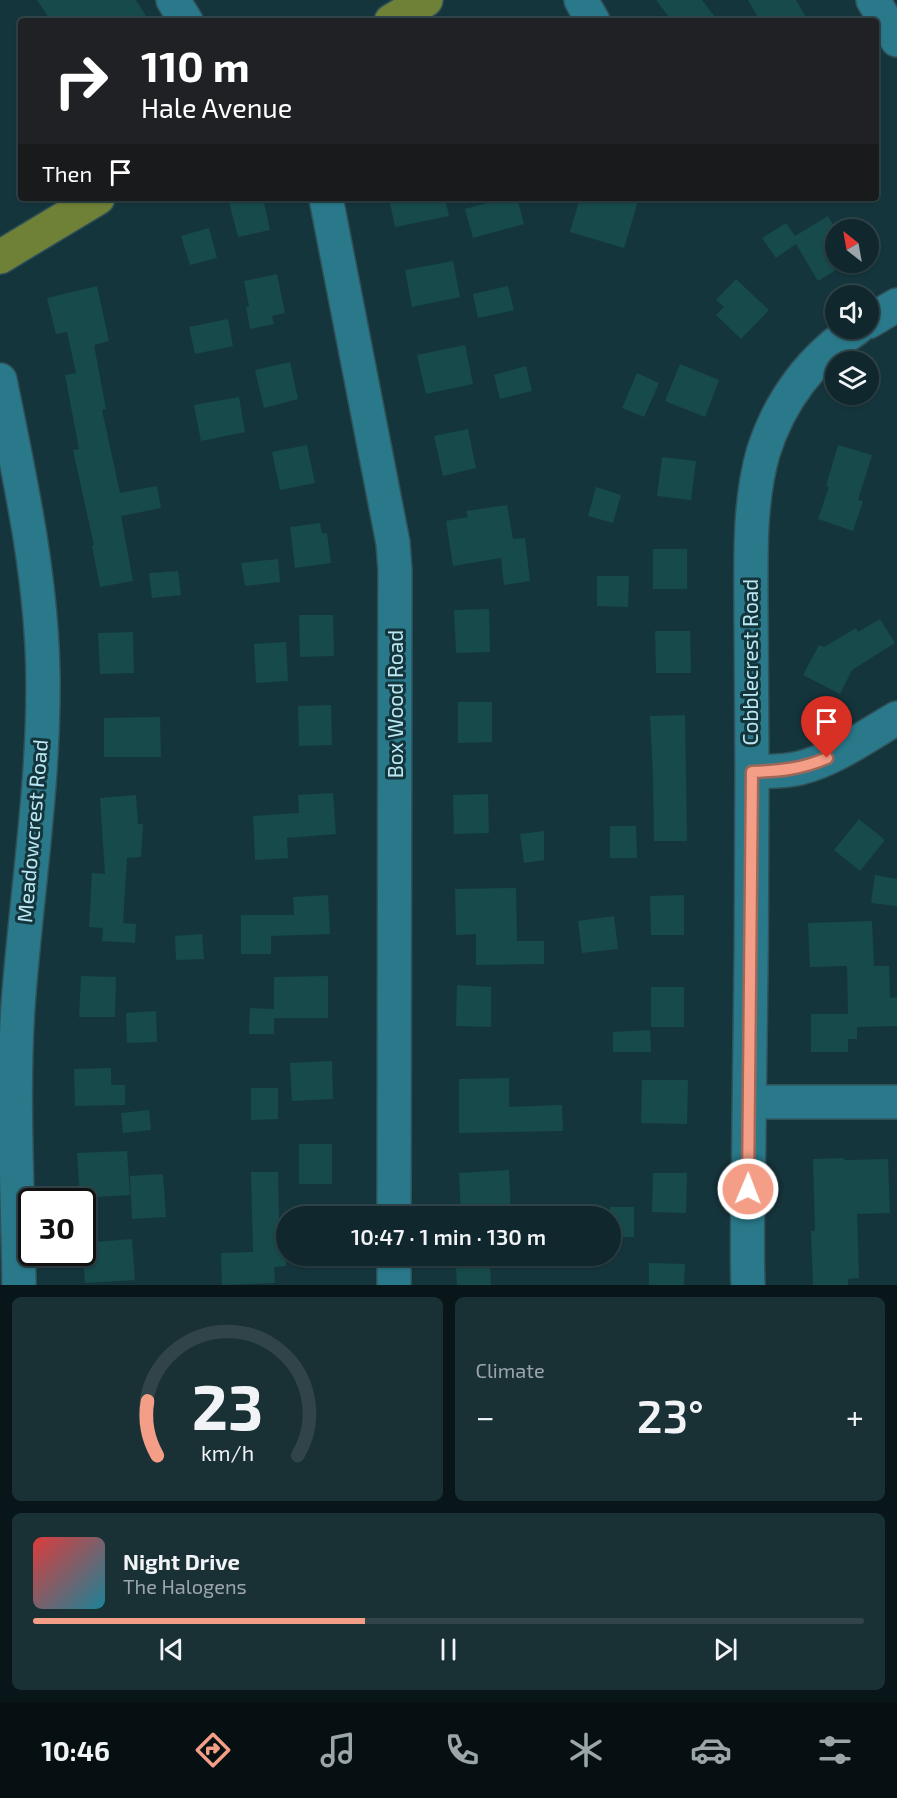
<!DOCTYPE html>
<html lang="en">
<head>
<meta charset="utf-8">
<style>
	:root { --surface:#10282d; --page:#193035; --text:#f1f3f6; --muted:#9ca6aa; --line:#304449; --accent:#f49e87 }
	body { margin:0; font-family:"Exo 2",sans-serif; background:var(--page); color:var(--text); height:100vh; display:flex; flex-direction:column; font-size:22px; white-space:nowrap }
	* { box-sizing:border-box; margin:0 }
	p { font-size:20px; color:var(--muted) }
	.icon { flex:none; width:33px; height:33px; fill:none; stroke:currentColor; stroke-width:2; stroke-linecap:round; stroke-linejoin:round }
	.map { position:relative; height:1285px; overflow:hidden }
	.side { display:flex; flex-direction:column; gap:12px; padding:12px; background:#091619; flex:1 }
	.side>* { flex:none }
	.top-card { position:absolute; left:18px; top:18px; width:861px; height:183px; border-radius:6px; box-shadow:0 2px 4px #0004,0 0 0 2px var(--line); background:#202124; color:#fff; overflow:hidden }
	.needle { width:39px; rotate:329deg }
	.buttons { position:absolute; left:825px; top:219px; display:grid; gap:12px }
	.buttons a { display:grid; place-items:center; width:54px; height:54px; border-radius:50%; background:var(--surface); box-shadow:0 2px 4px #0004,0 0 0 2px var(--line); font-size:30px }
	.speed { position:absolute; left:18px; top:1188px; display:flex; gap:12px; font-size:30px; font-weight:700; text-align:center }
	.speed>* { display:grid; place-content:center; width:78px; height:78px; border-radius:50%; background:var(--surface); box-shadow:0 2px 4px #0004,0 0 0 2px var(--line); line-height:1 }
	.speed .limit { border:3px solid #111; border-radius:9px; background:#fff; color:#111 }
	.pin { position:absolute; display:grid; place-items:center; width:51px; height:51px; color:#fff; margin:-62px -26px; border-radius:50% 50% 50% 0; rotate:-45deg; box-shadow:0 0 6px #0007 }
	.pin .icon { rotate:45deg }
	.me { position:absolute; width:66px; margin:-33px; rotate:1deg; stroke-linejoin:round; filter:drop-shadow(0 0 4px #0008) }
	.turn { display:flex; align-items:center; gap:21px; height:126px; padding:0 24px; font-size:27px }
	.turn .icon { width:78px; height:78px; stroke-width:2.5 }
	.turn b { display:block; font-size:42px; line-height:51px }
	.then { display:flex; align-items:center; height:57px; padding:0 24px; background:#0003; gap:12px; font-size:22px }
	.big { font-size:45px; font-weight:600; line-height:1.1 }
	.side .widget { flex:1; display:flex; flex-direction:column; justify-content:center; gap:9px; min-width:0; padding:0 21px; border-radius:9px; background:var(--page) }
	.side .dial { align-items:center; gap:0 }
	.dial svg { height:156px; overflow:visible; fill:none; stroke:var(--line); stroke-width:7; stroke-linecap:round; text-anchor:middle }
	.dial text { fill:var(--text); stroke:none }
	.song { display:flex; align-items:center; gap:18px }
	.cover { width:72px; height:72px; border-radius:9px; background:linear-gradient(135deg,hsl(0 70% 55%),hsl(190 70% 35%)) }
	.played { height:6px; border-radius:3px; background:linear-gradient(90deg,var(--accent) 40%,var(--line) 40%) }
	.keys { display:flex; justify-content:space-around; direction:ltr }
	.heat { display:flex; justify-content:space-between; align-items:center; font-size:33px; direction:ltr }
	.side .tiles { flex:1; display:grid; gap:12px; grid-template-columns:1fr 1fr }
	.widget:last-child { grid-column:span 2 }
	.trip { position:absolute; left:276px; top:1206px; width:345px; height:60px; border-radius:30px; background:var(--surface); box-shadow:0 2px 4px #0004,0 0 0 2px var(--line); font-weight:600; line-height:60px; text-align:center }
	.tabs { display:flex; height:96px; justify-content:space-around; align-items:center; background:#061012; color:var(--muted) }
	.tabs .icon { width:42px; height:42px }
	.tabs .selected { color:var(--accent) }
	.tabs b { font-size:27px; color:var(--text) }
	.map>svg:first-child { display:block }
</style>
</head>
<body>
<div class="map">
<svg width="897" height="1285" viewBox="0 0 897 1285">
	<rect width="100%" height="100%" fill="#15353c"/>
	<!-- building -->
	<path fill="#174a4a" d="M 37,0 L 136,0 L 149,21 L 51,21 Z
		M 656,0 L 702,0 L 718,21 L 672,21 Z
		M 748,0 L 796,0 L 808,21 L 760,21 Z
		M 228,198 L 263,198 L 270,230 L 238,237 Z
		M 389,198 L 445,198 L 449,216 L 395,227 Z
		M 506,198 L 517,198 L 524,224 L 473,238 L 465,209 Z
		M 580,198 L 639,198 L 624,248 L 570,232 Z
		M 828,216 L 836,230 L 836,262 L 849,262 L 818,281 L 796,244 L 776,258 L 762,238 L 786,223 L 795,236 Z
		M 209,228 L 217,258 L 190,265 L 181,236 Z
		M 453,261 L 460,297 L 412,307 L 405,270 Z
		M 277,274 L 285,313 L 272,316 L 274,324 L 250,329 L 246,307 L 249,306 L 244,281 Z
		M 736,279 L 769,310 L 741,339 L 716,315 L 724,307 L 716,300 Z
		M 97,286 L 109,341 L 94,345 L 106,409 L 102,410 L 120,493 L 157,486 L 161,508 L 121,516 L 133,581 L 100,587 L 92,546 L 94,545 L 73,450 L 79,449 L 65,375 L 76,373 L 67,332 L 56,334 L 47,298 Z
		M 508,286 L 514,310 L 478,318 L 473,294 Z
		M 228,319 L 233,346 L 195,354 L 189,327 Z
		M 465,345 L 473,384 L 426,394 L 417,355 Z
		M 290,362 L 298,399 L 264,408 L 255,370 Z
		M 680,364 L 719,380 L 705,417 L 665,401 Z
		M 526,366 L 532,391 L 500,399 L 494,375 Z
		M 637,373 L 659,383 L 644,417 L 622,408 Z
		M 239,397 L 245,432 L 201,441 L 194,405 Z
		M 468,429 L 476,468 L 443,476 L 434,436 Z
		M 307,445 L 315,483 L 280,490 L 272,452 Z
		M 838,445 L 872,455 L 858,500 L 863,501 L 853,531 L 818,519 L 829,487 L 826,486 Z
		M 662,457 L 696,461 L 691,500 L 657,496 Z
		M 596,487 L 621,495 L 613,523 L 588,516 Z
		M 507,505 L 513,539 L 525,538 L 530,581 L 504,585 L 501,558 L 453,566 L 446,521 L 468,517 L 466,511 Z
		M 320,523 L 322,534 L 327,533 L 331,563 L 295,568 L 290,527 Z
		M 653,549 L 687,549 L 687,589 L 653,589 Z
		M 278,559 L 280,582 L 245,586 L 241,563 Z
		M 178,571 L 181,595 L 152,598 L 149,573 Z
		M 597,576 L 629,576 L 628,607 L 597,606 Z
		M 489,609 L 490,652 L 456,653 L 454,610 Z
		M 299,615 L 333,615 L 334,656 L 300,657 Z
		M 880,619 L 895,643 L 852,670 L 840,694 L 803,675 L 819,645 L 824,647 L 856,628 L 858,632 Z
		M 655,631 L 690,631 L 691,673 L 656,673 Z
		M 133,632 L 134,673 L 100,674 L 98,633 Z
		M 286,642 L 288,681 L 256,683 L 254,644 Z
		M 458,702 L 492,702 L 492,742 L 458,743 Z
		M 331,705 L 332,745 L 299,746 L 298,706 Z
		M 685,715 L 687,841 L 654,841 L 653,775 L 650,716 Z
		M 160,717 L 161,757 L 104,757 L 104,718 Z
		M 333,793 L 336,834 L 287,838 L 288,858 L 255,860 L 253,816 L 299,813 L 298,795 Z
		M 488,794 L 489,833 L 454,834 L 453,795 Z
		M 136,795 L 138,824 L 143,824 L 141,857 L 127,858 L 123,923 L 136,924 L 135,943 L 102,941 L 103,928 L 89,927 L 92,873 L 105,874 L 100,798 Z
		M 859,819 L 885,840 L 860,871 L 834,850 Z
		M 610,826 L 636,826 L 637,858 L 610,858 Z
		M 544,831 L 544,860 L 524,863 L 520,834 Z
		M 875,875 L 897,879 L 897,906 L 871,903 Z
		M 516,888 L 517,941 L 544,941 L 544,964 L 476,965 L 476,934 L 456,935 L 455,889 Z
		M 328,895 L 330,934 L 271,936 L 271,954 L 241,954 L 241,915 L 294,915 L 293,897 Z
		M 684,895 L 684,935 L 651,935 L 650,896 Z
		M 614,916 L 618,949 L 582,953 L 578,921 Z
		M 872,921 L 874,966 L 889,966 L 890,998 L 897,997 L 897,1026 L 857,1027 L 857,1039 L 848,1039 L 848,1052 L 811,1052 L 811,1014 L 848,1014 L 847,966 L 810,967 L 808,923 Z
		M 202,934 L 204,959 L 176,960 L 175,936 Z
		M 81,976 L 116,977 L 115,1017 L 79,1017 Z
		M 328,976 L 328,1018 L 274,1018 L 274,1034 L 249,1034 L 250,1008 L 274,1009 L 274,977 Z
		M 457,985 L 491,987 L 491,1027 L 456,1026 Z
		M 651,987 L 684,987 L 684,1027 L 651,1027 Z
		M 156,1011 L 157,1042 L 127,1043 L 126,1013 Z
		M 650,1030 L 651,1052 L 613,1052 L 613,1032 Z
		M 332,1061 L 333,1099 L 292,1101 L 290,1063 Z
		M 111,1068 L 111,1085 L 125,1085 L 125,1105 L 75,1106 L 74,1069 Z
		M 509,1078 L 509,1107 L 562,1105 L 563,1131 L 459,1133 L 459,1079 Z
		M 642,1080 L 688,1080 L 687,1124 L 641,1123 Z
		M 251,1088 L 278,1088 L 278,1119 L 251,1120 Z
		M 149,1110 L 151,1130 L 123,1133 L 121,1113 Z
		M 299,1144 L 332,1144 L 332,1184 L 299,1184 Z
		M 127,1151 L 130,1195 L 80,1198 L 77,1153 Z
		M 844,1158 L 845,1160 L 888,1159 L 890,1213 L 857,1214 L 859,1278 L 848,1279 L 848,1285 L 813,1285 L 811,1231 L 815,1231 L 813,1159 Z
		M 509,1170 L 511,1216 L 461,1216 L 459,1173 Z
		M 251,1172 L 278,1172 L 279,1224 L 286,1224 L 286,1266 L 274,1267 L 275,1283 L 222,1285 L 221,1253 L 253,1252 Z
		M 653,1173 L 687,1173 L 686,1213 L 652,1212 Z
		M 163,1174 L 166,1217 L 132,1219 L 130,1176 Z
		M 610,1207 L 634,1207 L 634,1237 L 610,1237 Z
		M 132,1239 L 135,1280 L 85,1283 L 82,1243 Z
		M 649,1263 L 685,1264 L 684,1285 L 649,1285 Z
		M 490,1265 L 491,1285 L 457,1285 L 456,1266 Z"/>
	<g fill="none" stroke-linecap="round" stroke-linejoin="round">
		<defs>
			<path id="minor" d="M 173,0 L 186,21
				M 581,0 L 593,21
				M 873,0 L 897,40
				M 326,198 L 393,543 L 395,570 L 394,1216
				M 868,322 L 897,305
				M 0,380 C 20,479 42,577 43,678 C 44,788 26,897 18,1006 C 12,1097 18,1194 19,1285
				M 752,772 C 768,771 784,772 800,768 C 835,759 866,736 897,718
				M 750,1102 L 897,1102
				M 394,1285 L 394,1256
				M 748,1285 C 746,1230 749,1175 749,1120 C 751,1004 752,887 752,771 C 752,716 751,661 751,606 C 751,555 749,503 763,453 C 779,401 812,357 857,328"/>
			<path id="major" d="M 391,21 L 426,0
				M 0,257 L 98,198"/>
		</defs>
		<!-- minor casing -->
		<use href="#minor" stroke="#305159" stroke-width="36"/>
		<!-- major casing -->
		<use href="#major" stroke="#305159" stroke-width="36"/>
		<!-- minor -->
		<use href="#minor" stroke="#29798a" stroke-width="33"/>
		<!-- major -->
		<use href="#major" stroke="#6f8037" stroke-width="33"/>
	</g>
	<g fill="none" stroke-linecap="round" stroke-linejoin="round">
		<defs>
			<path id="route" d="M 748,1189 L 752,772 C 779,771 802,769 827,758"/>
		</defs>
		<!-- route casing -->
		<use href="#route" stroke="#9f6758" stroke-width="15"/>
		<!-- route -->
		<use href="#route" stroke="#f49e87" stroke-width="10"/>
	</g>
	<g text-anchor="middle" stroke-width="6" stroke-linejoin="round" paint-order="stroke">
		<!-- street labels -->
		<g font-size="21" fill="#b9e7f3" stroke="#15353c">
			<text transform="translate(751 662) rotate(-90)" y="7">Cobblecrest Road</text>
			<text transform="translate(396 704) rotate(-90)" y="7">Box Wood Road</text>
			<text transform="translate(33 831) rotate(-85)" y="7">Meadowcrest Road</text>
		</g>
	</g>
</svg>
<div class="buttons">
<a><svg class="needle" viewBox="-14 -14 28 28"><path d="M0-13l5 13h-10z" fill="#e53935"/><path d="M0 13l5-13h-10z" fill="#9ca6aa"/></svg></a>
<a><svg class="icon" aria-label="sound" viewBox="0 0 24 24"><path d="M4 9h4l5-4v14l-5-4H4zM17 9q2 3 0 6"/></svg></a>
<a><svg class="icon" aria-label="layers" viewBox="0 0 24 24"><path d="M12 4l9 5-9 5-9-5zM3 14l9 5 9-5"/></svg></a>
</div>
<div class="speed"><div class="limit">30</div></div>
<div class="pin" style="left:827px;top:758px;background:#d93025"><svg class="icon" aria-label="arrive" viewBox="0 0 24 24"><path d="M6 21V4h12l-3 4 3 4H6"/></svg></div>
<svg class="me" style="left:748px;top:1189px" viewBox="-20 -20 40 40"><circle r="17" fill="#f49e87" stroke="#fff" stroke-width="3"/><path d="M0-11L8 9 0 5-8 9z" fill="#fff"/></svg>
<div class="trip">10:47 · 1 min · 130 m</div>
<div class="top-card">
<div class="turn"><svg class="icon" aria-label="right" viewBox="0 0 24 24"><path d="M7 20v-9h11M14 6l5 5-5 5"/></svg><div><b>110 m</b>Hale Avenue</div></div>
<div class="then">Then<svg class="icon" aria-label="arrive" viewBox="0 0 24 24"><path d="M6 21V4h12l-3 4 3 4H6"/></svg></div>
</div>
</div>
<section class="side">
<div class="tiles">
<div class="widget dial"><svg viewBox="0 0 100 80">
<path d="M14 69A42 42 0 1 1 86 69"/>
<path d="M14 69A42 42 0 0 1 9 41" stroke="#f49e87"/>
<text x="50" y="56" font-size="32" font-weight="700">23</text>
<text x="50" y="72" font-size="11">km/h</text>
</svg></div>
<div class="widget"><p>Climate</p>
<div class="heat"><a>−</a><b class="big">23°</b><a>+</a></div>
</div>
<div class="widget">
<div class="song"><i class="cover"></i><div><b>Night Drive</b><p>The Halogens</p></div></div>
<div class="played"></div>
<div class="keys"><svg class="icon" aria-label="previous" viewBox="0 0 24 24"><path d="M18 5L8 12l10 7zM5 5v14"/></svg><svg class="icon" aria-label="pause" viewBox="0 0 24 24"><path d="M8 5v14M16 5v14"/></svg><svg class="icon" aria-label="next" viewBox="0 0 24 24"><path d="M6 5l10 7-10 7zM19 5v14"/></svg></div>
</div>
</div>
</section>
<nav class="tabs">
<b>10:46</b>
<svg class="icon selected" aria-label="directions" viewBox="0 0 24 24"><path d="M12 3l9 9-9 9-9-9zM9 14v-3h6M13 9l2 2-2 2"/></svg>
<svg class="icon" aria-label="music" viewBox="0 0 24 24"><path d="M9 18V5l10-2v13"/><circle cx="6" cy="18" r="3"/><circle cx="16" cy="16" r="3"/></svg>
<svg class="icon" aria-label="phone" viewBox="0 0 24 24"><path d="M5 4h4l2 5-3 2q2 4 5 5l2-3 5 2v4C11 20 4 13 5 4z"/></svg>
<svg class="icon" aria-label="climate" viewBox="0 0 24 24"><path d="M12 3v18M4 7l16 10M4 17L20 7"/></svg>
<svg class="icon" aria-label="car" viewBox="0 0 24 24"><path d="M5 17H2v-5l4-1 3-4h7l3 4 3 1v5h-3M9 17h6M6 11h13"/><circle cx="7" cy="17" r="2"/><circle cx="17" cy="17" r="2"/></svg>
<svg class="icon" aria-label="filters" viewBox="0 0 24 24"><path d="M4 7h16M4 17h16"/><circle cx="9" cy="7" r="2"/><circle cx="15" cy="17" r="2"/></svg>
</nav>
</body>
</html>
